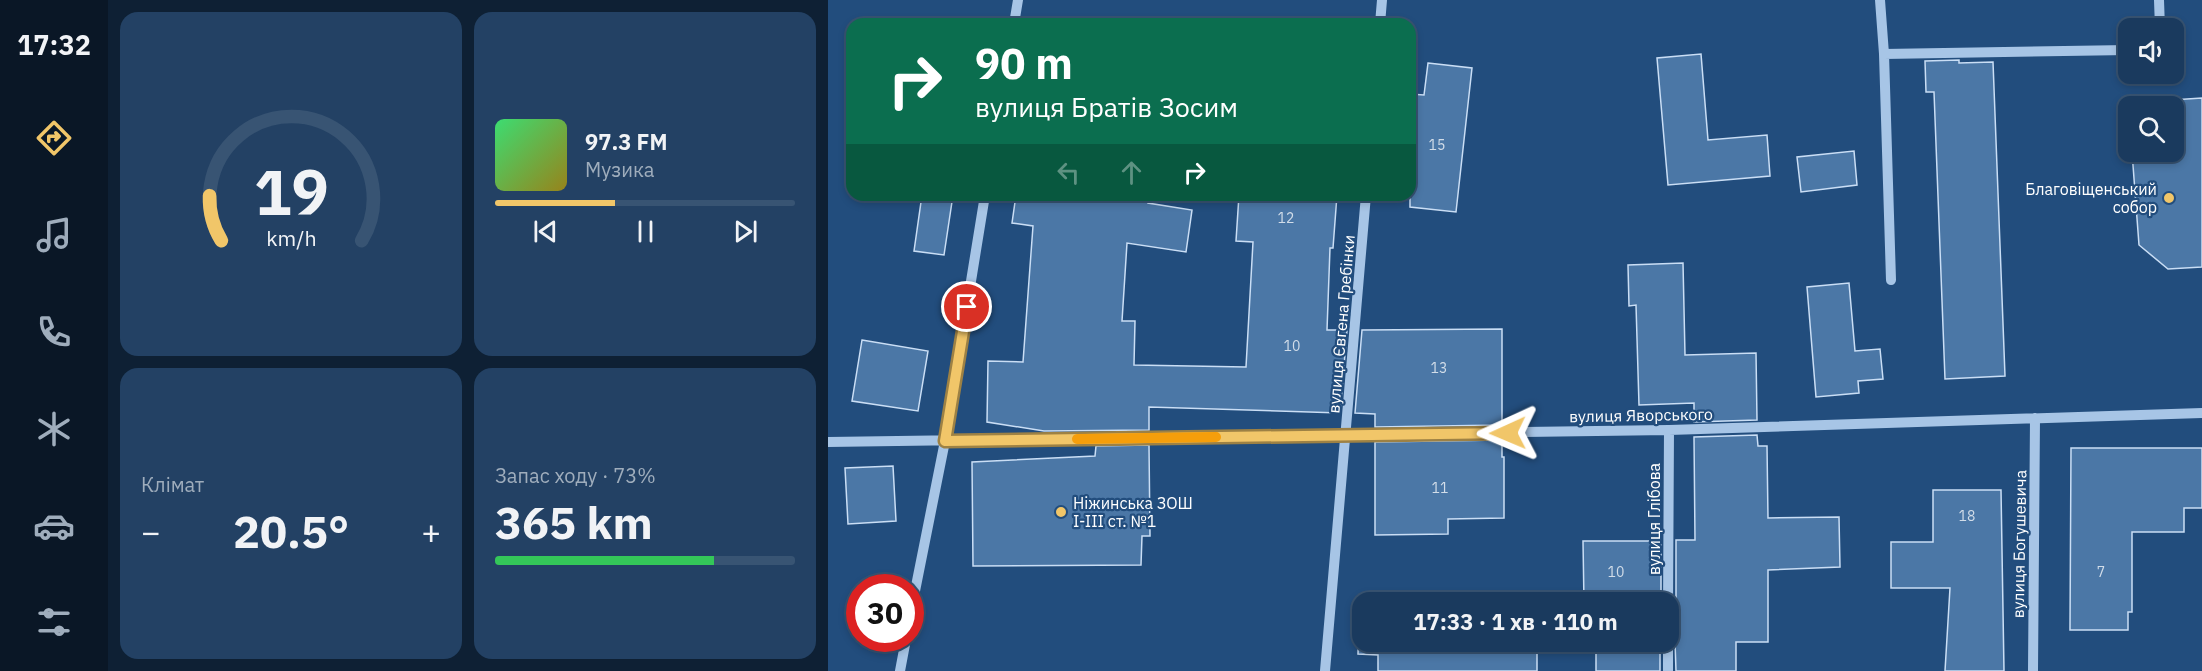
<!DOCTYPE html>
<html lang="uk">
<head>
<meta charset="utf-8">
<style>
	:root { --surface:#1a3a5e; --page:#234164; --text:#f1f3f6; --muted:#9fadbc; --line:#385473; --accent:#f1c669 }
	body { margin:0; font-family:"IBM Plex Sans",sans-serif; background:var(--page); color:var(--text); height:100vh; display:flex; flex-direction:column; font-size:22px; white-space:nowrap }
	* { box-sizing:border-box; margin:0 }
	p { font-size:20px; color:var(--muted) }
	.icon { flex:none; width:33px; height:33px; fill:none; stroke:currentColor; stroke-width:2; stroke-linecap:round; stroke-linejoin:round }
	.map { position:relative; flex:1; overflow:hidden }
	.sheet { display:flex; flex-direction:column; gap:12px; padding:12px; background:#0e2034; width:720px }
	.sheet>* { flex:none }
	.top-card { position:absolute; left:18px; top:18px; width:570px; height:183px; border-radius:18px; box-shadow:0 3px 9px #0003,0 0 0 2px var(--line); background:#0b6e4f; color:#fff; overflow:hidden }
	.tools { position:absolute; left:1290px; top:18px; display:grid; gap:12px }
	.tools a { display:grid; place-items:center; width:66px; height:66px; border-radius:12px; background:var(--surface); box-shadow:0 3px 9px #0003,0 0 0 2px var(--line); font-size:30px }
	.speed { position:absolute; left:18px; top:574px; display:flex; gap:12px; font-size:30px; font-weight:700; text-align:center }
	.speed>* { display:grid; place-content:center; width:78px; height:78px; border-radius:50%; background:var(--surface); box-shadow:0 3px 9px #0003,0 0 0 2px var(--line); line-height:1 }
	.speed .limit { border:9px solid #d22; background:#fff; color:#111 }
	.pin { position:absolute; display:grid; place-items:center; width:51px; height:51px; color:#fff; margin:-26px; border:3px solid #fff; border-radius:50%; box-shadow:0 2px 6px #0007 }
	.me { position:absolute; width:66px; margin:-33px; rotate:269deg; stroke-linejoin:round; filter:drop-shadow(0 0 4px #0008) }
	.turn { display:flex; align-items:center; gap:21px; height:126px; padding:0 30px; font-size:27px }
	.turn .icon { width:78px; height:78px; stroke-width:2.5 }
	.turn b { display:block; font-size:42px; line-height:51px }
	.lanes { display:flex; align-items:center; height:57px; padding:0 30px; background:#0003; justify-content:center; gap:30px; direction:ltr }
	.lanes .off { opacity:.35 }
	.big { font-size:45px; font-weight:700; line-height:1.1 }
	.sheet .tile { flex:1; display:flex; flex-direction:column; justify-content:center; gap:9px; min-width:0; padding:0 21px; border-radius:18px; background:var(--page) }
	.sheet .dial { align-items:center; gap:0 }
	.dial svg { height:156px; overflow:visible; fill:none; stroke:var(--line); stroke-width:7; stroke-linecap:round; text-anchor:middle }
	.dial text { fill:var(--text); stroke:none }
	.song { display:flex; align-items:center; gap:18px }
	.cover { width:72px; height:72px; border-radius:9px; background:linear-gradient(135deg,hsl(140 70% 55%),hsl(50 70% 35%)) }
	.played { height:6px; border-radius:3px; background:linear-gradient(90deg,var(--accent) 40%,var(--line) 40%) }
	.keys { display:flex; justify-content:space-around; direction:ltr }
	.heat { display:flex; justify-content:space-between; align-items:center; font-size:33px; direction:ltr }
	.charge { height:9px; border-radius:4px; background:linear-gradient(90deg,#34c759 73%,var(--line) 0) }
	.sheet .tiles { flex:1; display:grid; gap:12px; grid-template-columns:repeat(2,1fr) }
	.trip { position:absolute; left:524px; top:592px; width:327px; height:60px; border-radius:18px; background:var(--surface); box-shadow:0 3px 9px #0003,0 0 0 2px var(--line); font-weight:700; line-height:60px; text-align:center }
	main { display:flex; flex:1; min-height:0 }
	.tabs { display:flex; flex-direction:column; width:108px; justify-content:space-around; align-items:center; background:#0a1726; color:var(--muted) }
	.tabs .icon { width:42px; height:42px }
	.tabs .active { color:var(--accent) }
	.tabs b { font-size:27px; color:var(--text) }
	.map>svg:first-child { display:block }
</style>
</head>
<body>
<main>
<nav class="tabs">
<b>17:32</b>
<svg class="icon active" aria-label="directions" viewBox="0 0 24 24"><path d="M12 3l9 9-9 9-9-9zM9 14v-3h6M13 9l2 2-2 2"/></svg>
<svg class="icon" aria-label="music" viewBox="0 0 24 24"><path d="M9 18V5l10-2v13"/><circle cx="6" cy="18" r="3"/><circle cx="16" cy="16" r="3"/></svg>
<svg class="icon" aria-label="phone" viewBox="0 0 24 24"><path d="M5 4h4l2 5-3 2q2 4 5 5l2-3 5 2v4C11 20 4 13 5 4z"/></svg>
<svg class="icon" aria-label="climate" viewBox="0 0 24 24"><path d="M12 3v18M4 7l16 10M4 17L20 7"/></svg>
<svg class="icon" aria-label="car" viewBox="0 0 24 24"><path d="M5 17H2v-5l4-1 3-4h7l3 4 3 1v5h-3M9 17h6M6 11h13"/><circle cx="7" cy="17" r="2"/><circle cx="17" cy="17" r="2"/></svg>
<svg class="icon" aria-label="filters" viewBox="0 0 24 24"><path d="M4 7h16M4 17h16"/><circle cx="9" cy="7" r="2"/><circle cx="15" cy="17" r="2"/></svg>
</nav>
<section class="sheet">
<div class="tiles">
<div class="tile dial"><svg viewBox="0 0 100 80">
<path d="M14 69A42 42 0 1 1 86 69"/>
<path d="M14 69A42 42 0 0 1 8 46" stroke="#f1c669"/>
<text x="50" y="56" font-size="32" font-weight="700">19</text>
<text x="50" y="72" font-size="11">km/h</text>
</svg></div>
<div class="tile">
<div class="song"><i class="cover"></i><div><b>97.3 FM</b><p>Музика</p></div></div>
<div class="played"></div>
<div class="keys"><svg class="icon" aria-label="previous" viewBox="0 0 24 24"><path d="M18 5L8 12l10 7zM5 5v14"/></svg><svg class="icon" aria-label="pause" viewBox="0 0 24 24"><path d="M8 5v14M16 5v14"/></svg><svg class="icon" aria-label="next" viewBox="0 0 24 24"><path d="M6 5l10 7-10 7zM19 5v14"/></svg></div>
</div>
<div class="tile"><p>Клімат</p>
<div class="heat"><a>−</a><b class="big">20.5°</b><a>+</a></div>
</div>
<div class="tile"><p>Запас ходу · 73%</p><b class="big">365 km</b><div class="charge"></div></div>
</div>
</section>
<div class="map">
<svg width="1374" height="671" viewBox="0 0 1374 671">
	<rect width="100%" height="100%" fill="#224d7d"/>
	<!-- building -->
	<path fill="#4b77a6" stroke="#cadef5" stroke-width="1.5" d="M 873,54 L 880,140 L 939,135 L 942,176 L 840,185 L 829,58 Z
		M 1131,60 L 1131,63 L 1165,62 L 1177,376 L 1117,379 L 1106,92 L 1098,92 L 1097,61 Z
		M 600,63 L 644,68 L 628,212 L 582,207 L 582,94 L 596,95 Z
		M 1374,98 L 1374,267 L 1340,269 L 1311,245 L 1304,152 L 1346,152 L 1346,106 L 1323,106 L 1329,101 Z
		M 1026,151 L 1029,185 L 973,192 L 969,157 Z
		M 94,195 L 125,195 L 116,255 L 86,251 Z
		M 188,195 L 321,195 L 320,203 L 364,210 L 358,252 L 299,243 L 294,321 L 307,321 L 306,365 L 418,367 L 425,242 L 408,241 L 411,195 L 509,195 L 505,248 L 502,248 L 499,330 L 519,330 L 512,413 L 321,407 L 321,430 L 216,431 L 159,422 L 160,361 L 195,362 L 205,226 L 184,223 Z
		M 855,263 L 857,355 L 928,353 L 929,420 L 866,422 L 866,403 L 811,405 L 808,305 L 801,306 L 800,265 Z
		M 1021,283 L 1027,351 L 1052,349 L 1055,379 L 1030,381 L 1031,393 L 988,397 L 979,287 Z
		M 674,329 L 674,425 L 547,427 L 547,414 L 527,413 L 534,330 Z
		M 34,340 L 100,351 L 90,411 L 24,401 Z
		M 929,435 L 930,446 L 939,446 L 940,518 L 1011,517 L 1012,567 L 940,570 L 940,642 L 908,642 L 908,671 L 848,671 L 847,641 L 844,636 L 840,635 L 840,616 L 844,615 L 848,609 L 848,540 L 867,540 L 866,437 Z
		M 674,440 L 674,457 L 676,457 L 676,518 L 620,519 L 620,534 L 547,535 L 547,442 Z
		M 321,445 L 322,536 L 314,536 L 313,565 L 145,566 L 144,462 L 267,456 L 268,446 Z
		M 1243,448 L 1374,448 L 1374,508 L 1356,508 L 1356,532 L 1304,532 L 1304,612 L 1300,612 L 1300,630 L 1242,630 Z
		M 65,466 L 68,521 L 20,524 L 17,468 Z
		M 1105,490 L 1173,490 L 1176,671 L 1117,671 L 1122,588 L 1063,588 L 1063,542 L 1105,542 Z
		M 755,541 L 833,541 L 833,603 L 756,603 Z
		M 532,595 L 718,603 L 534,603 L 534,642 L 832,642 L 832,671 L 768,671 L 768,650 L 709,650 L 709,671 L 550,671 L 550,655 L 530,654 Z"/>
	<g fill="none" stroke-linecap="round" stroke-linejoin="round">
		<!-- minor -->
		<path stroke="#a7c5e6" stroke-width="10" d="M 1052,0 L 1056,54
			M 1331,0 L 1332,28
			M 186,24 L 190,0
			M 552,24 L 554,0
			M 1063,280 L 1056,54 L 1300,50
			M 0,442 L 841,430 L 1374,413
			M 840,609 L 841,430
			M 82,616 L 117,441 L 157,195
			M 72,671 L 78,639
			M 497,671 L 538,195
			M 840,671 L 840,642
			M 1205,671 L 1207,418"/>
	</g>
	<g fill="none" stroke-linecap="round" stroke-linejoin="round">
		<defs>
			<path id="route" d="M 139,307 L 117,441 L 680,433"/>
		</defs>
		<!-- route casing -->
		<use href="#route" stroke="#9d8144" stroke-width="15"/>
		<!-- route -->
		<use href="#route" stroke="#f1c669" stroke-width="10"/>
		<!-- slow -->
		<path stroke="#f59e0b" stroke-width="10" d="M 249,439 L 388,437"/>
	</g>
	<!-- markers -->
	<g fill="#f1c669" stroke="#224d7d" stroke-width="2">
		<circle cx="1341" cy="198" r="6"/>
		<circle cx="233" cy="512" r="6"/>
	</g>
	<g text-anchor="middle" stroke-width="4.5" stroke-linejoin="round" paint-order="stroke">
		<!-- number labels -->
		<g font-size="14" fill="#d2dde9">
			<text x="609" y="150">15</text>
			<text x="458" y="223">12</text>
			<text x="464" y="351">10</text>
			<text x="611" y="373">13</text>
			<text x="612" y="493">11</text>
			<text x="1139" y="521">18</text>
			<text x="788" y="577">10</text>
			<text x="1273" y="577">7</text>
		</g>
		<!-- poi labels -->
		<g font-size="16" fill="#fff" stroke="#224d7d" text-anchor="end">
			<text x="1329" y="195">Благовіщенський<tspan x="1329" dy="18">собор</tspan></text>
			<text x="245" y="509" text-anchor="start">Ніжинська ЗОШ<tspan x="245" dy="18">І-ІІІ ст. №1</tspan></text>
		</g>
		<!-- street labels -->
		<g font-size="16" fill="#fff" stroke="#224d7d">
			<text transform="translate(513 324) rotate(-85)" y="6">вулиця Євгена Гребінки</text>
			<text transform="translate(813 415) rotate(-1)" y="6">вулиця Яворського</text>
			<text transform="translate(826 519) rotate(-90)" y="6">вулиця Глібова</text>
			<text transform="translate(1191 544) rotate(-89)" y="6">вулиця Богушевича</text>
		</g>
	</g>
</svg>
<div class="tools">
<a><svg class="icon" aria-label="sound" viewBox="0 0 24 24"><path d="M4 9h4l5-4v14l-5-4H4zM17 9q2 3 0 6"/></svg></a>
<a><svg class="icon" aria-label="search" viewBox="0 0 24 24"><circle cx="10" cy="10" r="6"/><path d="M15 15l6 6"/></svg></a>
</div>
<div class="speed"><div class="limit">30</div></div>
<div class="pin" style="left:139px;top:307px;background:#d93025"><svg class="icon" aria-label="arrive" viewBox="0 0 24 24"><path d="M6 21V4h12l-3 4 3 4H6"/></svg></div>
<svg class="me" style="left:680px;top:433px" viewBox="-20 -20 40 40"><path d="M0-17L14 15 0 8-14 15z" fill="#f1c669" stroke="#fff" stroke-width="4"/></svg>
<div class="trip">17:33 · 1 хв · 110 m</div>
<div class="top-card">
<div class="turn"><svg class="icon" aria-label="right" viewBox="0 0 24 24"><path d="M7 20v-9h11M14 6l5 5-5 5"/></svg><div><b>90 m</b>вулиця Братів Зосим</div></div>
<div class="lanes"><svg class="icon off" aria-label="left" viewBox="0 0 24 24"><path d="M17 20v-9H6M10 6l-5 5 5 5"/></svg><svg class="icon off" aria-label="ahead" viewBox="0 0 24 24"><path d="M12 20V5M6 11l6-6 6 6"/></svg><svg class="icon" aria-label="right" viewBox="0 0 24 24"><path d="M7 20v-9h11M14 6l5 5-5 5"/></svg></div>
</div>
</div>
</main>
</body>
</html>
